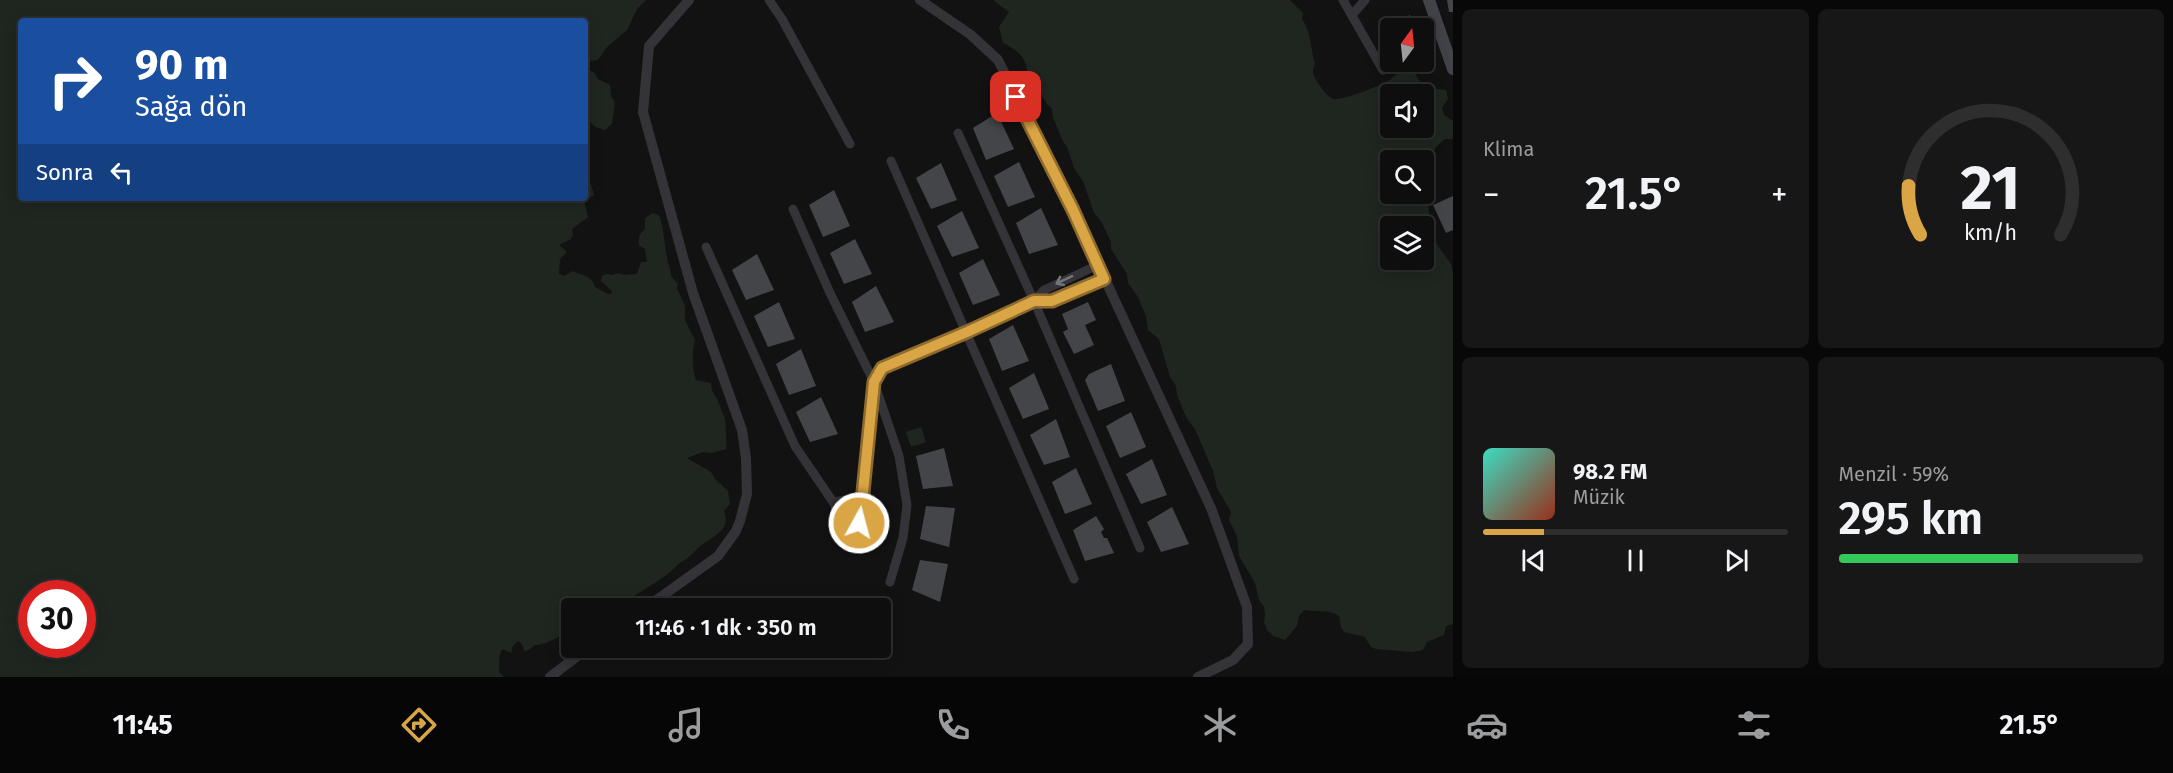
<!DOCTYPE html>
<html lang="tr">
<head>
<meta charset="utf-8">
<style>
	:root { --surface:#0e0e0e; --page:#171717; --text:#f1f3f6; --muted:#9b9c9e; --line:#2e2e2e; --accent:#daa544 }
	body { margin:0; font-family:"Fira Sans",sans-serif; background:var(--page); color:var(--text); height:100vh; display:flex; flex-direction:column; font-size:22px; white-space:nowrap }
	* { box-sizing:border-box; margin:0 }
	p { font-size:20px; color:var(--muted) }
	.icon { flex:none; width:33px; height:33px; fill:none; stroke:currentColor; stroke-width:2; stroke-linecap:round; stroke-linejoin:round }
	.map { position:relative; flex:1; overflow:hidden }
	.details { display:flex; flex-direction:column; gap:9px; padding:9px; background:#080808; width:720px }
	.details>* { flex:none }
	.banner { position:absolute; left:18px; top:18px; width:570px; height:183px; border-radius:6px; box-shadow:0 3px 15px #0003,0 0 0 2px var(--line); background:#1a4fa0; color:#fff; overflow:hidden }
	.needle { width:39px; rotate:15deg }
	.controls { position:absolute; left:1380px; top:18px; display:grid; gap:12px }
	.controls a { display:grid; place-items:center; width:54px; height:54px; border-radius:6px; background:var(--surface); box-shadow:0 3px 15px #0003,0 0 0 2px var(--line); font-size:30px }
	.speed { position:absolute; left:18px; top:580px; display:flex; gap:12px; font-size:30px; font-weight:700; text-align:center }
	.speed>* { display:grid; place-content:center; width:78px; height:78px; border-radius:50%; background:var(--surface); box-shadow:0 3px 15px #0003,0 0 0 2px var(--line); line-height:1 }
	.speed .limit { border:9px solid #d22; background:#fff; color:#111 }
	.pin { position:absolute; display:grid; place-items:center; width:51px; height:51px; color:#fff; margin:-26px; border-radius:12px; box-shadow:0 3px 9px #0006 }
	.me { position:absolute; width:66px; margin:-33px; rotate:7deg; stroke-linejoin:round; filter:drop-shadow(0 0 4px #0008) }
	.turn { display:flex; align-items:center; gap:21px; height:126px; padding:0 18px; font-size:27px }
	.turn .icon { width:78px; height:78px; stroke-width:2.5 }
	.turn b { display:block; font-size:42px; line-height:51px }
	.then { display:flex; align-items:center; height:57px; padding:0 18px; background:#0003; gap:12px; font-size:22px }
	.big { font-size:45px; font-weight:600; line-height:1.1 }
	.details .card { flex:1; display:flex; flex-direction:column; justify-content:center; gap:9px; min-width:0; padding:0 21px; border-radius:9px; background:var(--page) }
	.details .dial { align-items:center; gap:0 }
	.dial svg { height:156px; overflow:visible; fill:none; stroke:var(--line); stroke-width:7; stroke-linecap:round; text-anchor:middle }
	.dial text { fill:var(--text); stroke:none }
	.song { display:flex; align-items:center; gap:18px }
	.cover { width:72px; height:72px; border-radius:9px; background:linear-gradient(135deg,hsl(170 70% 55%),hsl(10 70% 35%)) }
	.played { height:6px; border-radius:3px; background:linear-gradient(90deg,var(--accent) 20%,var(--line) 20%) }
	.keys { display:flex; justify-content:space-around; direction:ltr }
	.heat { display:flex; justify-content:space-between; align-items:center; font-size:33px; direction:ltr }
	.charge { height:9px; border-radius:4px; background:linear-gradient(90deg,#34c759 59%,var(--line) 0) }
	.details .tiles { flex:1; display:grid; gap:9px; grid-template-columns:repeat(2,1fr) }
	.trip { position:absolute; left:561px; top:598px; width:330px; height:60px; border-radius:6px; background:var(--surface); box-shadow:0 3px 15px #0003,0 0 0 2px var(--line); font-weight:600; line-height:60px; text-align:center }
	.menu { display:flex; height:96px; justify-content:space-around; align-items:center; background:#060606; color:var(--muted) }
	.menu .icon { width:42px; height:42px }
	.menu .current { color:var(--accent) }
	.menu b { font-size:27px; color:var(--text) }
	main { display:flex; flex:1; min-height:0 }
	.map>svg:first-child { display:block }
</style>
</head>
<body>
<main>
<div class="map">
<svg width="1453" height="677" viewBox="0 0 1453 677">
	<rect width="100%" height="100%" fill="#121213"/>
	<!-- green -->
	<path fill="#1f2620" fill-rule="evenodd" d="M 0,0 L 646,0 L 637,9 L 627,30 L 607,47 L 598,60 L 590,61 L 585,64 L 585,21 L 21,21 L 21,198 L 585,198 L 585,172 L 589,175 C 589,183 593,187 594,195 L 584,201 L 588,217 L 572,229 L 573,235 L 571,239 L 559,245 L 567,252 L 560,259 L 559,274 L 564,276 L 573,271 C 582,276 592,275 595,287 L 608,294 L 612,293 L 612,291 L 601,281 L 602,276 L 606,274 L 612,275 L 618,273 L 624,275 L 637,274 L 641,262 L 647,262 L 645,249 L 639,245 C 638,238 639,234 645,229 L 645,218 L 653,213 L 659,215 C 664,228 664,244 667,257 C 668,265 671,269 671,276 L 678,284 L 677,288 L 685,306 L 685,320 L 695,340 C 692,351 692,370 696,380 L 711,383 C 711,392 715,394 718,401 C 719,404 725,418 725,419 C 726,424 727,446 726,449 L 712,453 L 703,452 L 687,458 L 711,472 L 715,479 L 728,491 L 730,504 L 724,511 C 733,532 708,538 696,550 C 689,557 687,559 678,564 C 675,571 638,594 630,598 C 628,598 621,600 620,601 C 617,603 616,606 614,609 L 572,609 L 571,626 C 564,635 547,645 535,645 L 529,650 L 524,651 L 522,644 L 518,641 L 513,646 L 511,653 L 502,649 C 498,656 500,664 499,672 L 504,677 L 0,677 ZM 32,594 L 82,594 L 82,645 L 32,645 Z
		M 993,0 L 1290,0 L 1303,13 L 1302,19 C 1312,33 1310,48 1315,64 C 1310,73 1315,78 1320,86 C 1324,91 1327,96 1333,99 C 1342,101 1383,85 1391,79 C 1396,75 1401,70 1405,66 L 1410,66 L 1424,88 L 1446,90 L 1448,99 L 1442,108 L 1444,115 L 1453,121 L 1453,139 L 1445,139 L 1435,148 L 1431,166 L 1424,171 L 1424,160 L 1390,160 L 1390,194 L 1420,194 L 1428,205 L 1431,231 L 1438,246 L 1451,264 L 1453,273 L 1453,624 L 1446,626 L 1444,635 L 1427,642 L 1423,650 L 1412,652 L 1376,649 L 1371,647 L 1365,637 L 1344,632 L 1341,628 L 1339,616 C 1329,609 1316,612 1304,610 L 1299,616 L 1297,626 L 1285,640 L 1273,636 L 1267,630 L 1264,622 L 1265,615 L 1264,607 L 1259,600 L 1255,583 L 1239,556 L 1237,536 L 1229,520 L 1231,512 L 1217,488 L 1213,471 L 1195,429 L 1186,417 L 1177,395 L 1176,386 L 1170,377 L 1159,339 L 1148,330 L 1146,316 L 1138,297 L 1128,283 L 1127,274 L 1111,249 L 1111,242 L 1101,221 L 1094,213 L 1083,181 L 1074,168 L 1068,149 L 1063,141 L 1053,118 L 1052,109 L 1047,104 L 1027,71 C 1027,57 1015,49 1003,43 L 999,27 L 1009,12 ZM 1390,94 L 1424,94 L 1424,128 L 1390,128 ZM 1390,226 L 1424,226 L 1424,260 L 1390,260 Z
		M 585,65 L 587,70 L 594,72 L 598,79 L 610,85 L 611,96 L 615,102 L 612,124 L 605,130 L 595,127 L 585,117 Z
		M 921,427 L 926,442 L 911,447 L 906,432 Z"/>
	<!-- building -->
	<path fill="#444548" d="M 1447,0 L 1453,0 L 1453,12 L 1449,12 Z
		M 1410,15 L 1417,28 L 1390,28 L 1390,43 L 1387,45 L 1379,32 Z
		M 997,113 L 1014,149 L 986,160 L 973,128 Z
		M 1019,162 L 1035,197 L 1008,207 L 994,176 Z
		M 941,163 L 957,200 L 931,209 L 916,178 Z
		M 834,190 L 850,226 L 823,237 L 809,205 Z
		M 1453,196 L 1453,230 L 1446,233 L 1433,205 Z
		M 1041,208 L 1058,245 L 1029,254 L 1016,223 Z
		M 962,211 L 979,248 L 952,257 L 937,226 Z
		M 855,239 L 872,274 L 844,284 L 830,253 Z
		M 757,254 L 774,290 L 746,300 L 732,270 Z
		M 983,259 L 1000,295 L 973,305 L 959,273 Z
		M 876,286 L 894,322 L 865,332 L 852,302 Z
		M 779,302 L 795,339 L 768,347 L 754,316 Z
		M 1088,302 L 1096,320 L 1085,325 L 1094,345 L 1074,354 L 1063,332 L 1068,329 L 1062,314 Z
		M 1013,325 L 1029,361 L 1002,371 L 989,339 Z
		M 801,349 L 816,386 L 789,395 L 776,364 Z
		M 1111,364 L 1125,401 L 1098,411 L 1085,380 L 1089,374 Z
		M 1034,373 L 1049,409 L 1023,419 L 1009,388 Z
		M 821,397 L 838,434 L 810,442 L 796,412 Z
		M 1131,412 L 1146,447 L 1120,458 L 1106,426 Z
		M 1056,419 L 1070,457 L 1044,465 L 1030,435 Z
		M 944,448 L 953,486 L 923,489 L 916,456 Z
		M 1152,459 L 1167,495 L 1141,504 L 1126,474 Z
		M 1076,468 L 1092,504 L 1065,514 L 1052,482 Z
		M 926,506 L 955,508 L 949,547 L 920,539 Z
		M 1172,507 L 1189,544 L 1161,552 L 1147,522 Z
		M 1096,516 L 1104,529 L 1101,532 L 1104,538 L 1107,538 L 1114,553 L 1085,561 L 1073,530 Z
		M 920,560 L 948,564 L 940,602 L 912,590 Z"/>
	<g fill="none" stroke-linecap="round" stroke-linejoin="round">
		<!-- minor -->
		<path stroke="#343438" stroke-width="9" d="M 769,0 L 782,19 L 850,144
			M 1343,0 L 1383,70
			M 1352,15 L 1365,0
			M 958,133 L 1034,301 L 1140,548
			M 891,161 L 1074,579
			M 793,209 L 830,293 L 874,382 L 899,456 L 907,505 L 903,538 L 890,582
			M 706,247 L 795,446 L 833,502 L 852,544 L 864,504 L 863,492 L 874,382 L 882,368 L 967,332 L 1034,301 L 1044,290 L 1098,265
			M 1034,301 L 1052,301 L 1104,279
			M 833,502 L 852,499 L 863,492"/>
		<!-- tertiary -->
		<path stroke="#343438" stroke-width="10" d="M 920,0 L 971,35 L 998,60 L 1073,210 L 1211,508 L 1247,607 L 1248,644 L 1233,660 L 1198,677
			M 644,609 L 718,556 L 736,531 L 740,521 L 747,494 L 746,458 L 742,430 L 693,293 L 643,112 L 649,46 L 689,0
			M 550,677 L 588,648"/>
		<!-- secondary -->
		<path stroke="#424348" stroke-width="12" d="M 1429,0 L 1453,69"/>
	</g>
	<!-- one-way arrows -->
	<defs><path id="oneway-shaft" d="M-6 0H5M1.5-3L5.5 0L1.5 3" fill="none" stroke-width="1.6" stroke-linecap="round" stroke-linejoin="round" transform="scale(1.5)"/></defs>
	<use stroke="#72757b" href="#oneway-shaft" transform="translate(1064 280) rotate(155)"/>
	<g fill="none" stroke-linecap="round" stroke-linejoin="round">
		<defs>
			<path id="route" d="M 859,523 L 864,504 L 863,492 L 874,382 L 882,368 L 967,332 L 1034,301 L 1052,301 L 1104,279 L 1073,210 L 1016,97"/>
		</defs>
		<!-- route casing -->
		<use href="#route" stroke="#8e6b2c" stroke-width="15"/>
		<!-- route -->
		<use href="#route" stroke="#daa544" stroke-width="10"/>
	</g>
</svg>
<div class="controls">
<a><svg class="needle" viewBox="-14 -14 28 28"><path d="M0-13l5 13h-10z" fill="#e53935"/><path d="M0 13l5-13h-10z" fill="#9b9c9e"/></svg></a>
<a><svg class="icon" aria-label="sound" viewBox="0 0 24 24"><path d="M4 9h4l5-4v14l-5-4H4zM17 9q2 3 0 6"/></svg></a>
<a><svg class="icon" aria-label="search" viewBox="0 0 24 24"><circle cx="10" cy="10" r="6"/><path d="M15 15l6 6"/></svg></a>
<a><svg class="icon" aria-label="layers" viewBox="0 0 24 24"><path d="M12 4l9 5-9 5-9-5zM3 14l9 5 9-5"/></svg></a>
</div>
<div class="speed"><div class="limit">30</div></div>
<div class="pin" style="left:1016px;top:97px;background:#d93025"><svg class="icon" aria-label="arrive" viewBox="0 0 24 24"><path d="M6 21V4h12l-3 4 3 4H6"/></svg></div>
<svg class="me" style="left:859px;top:523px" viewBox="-20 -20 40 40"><circle r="17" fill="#daa544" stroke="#fff" stroke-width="3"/><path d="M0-11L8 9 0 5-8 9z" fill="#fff"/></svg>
<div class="trip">11:46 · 1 dk · 350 m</div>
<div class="banner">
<div class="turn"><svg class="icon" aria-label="right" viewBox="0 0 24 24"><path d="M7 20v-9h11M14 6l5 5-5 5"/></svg><div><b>90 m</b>Sağa dön</div></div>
<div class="then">Sonra<svg class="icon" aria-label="left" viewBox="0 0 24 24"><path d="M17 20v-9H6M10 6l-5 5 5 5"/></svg></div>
</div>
</div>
<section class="details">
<div class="tiles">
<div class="card"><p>Klima</p>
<div class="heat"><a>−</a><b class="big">21.5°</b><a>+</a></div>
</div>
<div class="card dial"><svg viewBox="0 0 100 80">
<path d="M14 69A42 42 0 1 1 86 69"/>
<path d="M14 69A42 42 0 0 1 8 44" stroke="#daa544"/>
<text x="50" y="56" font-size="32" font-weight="700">21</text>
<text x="50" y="72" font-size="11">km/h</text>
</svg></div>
<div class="card">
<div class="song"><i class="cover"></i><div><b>98.2 FM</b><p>Müzik</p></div></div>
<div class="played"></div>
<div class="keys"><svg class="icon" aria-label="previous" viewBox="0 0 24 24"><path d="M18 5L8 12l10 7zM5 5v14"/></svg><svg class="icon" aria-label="pause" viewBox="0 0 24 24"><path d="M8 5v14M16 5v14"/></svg><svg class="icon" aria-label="next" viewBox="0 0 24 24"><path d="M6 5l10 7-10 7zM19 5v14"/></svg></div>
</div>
<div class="card"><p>Menzil · 59%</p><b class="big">295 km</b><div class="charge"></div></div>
</div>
</section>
</main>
<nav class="menu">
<b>11:45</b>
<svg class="icon current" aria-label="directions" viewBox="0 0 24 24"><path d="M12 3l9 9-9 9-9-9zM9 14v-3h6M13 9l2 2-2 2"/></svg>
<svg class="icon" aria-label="music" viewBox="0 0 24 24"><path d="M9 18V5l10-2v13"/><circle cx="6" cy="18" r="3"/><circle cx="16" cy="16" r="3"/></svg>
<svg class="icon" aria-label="phone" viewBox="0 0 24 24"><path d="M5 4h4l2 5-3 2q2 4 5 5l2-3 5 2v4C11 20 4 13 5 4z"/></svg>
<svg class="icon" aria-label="climate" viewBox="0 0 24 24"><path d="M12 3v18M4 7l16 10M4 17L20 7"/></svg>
<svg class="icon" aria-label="car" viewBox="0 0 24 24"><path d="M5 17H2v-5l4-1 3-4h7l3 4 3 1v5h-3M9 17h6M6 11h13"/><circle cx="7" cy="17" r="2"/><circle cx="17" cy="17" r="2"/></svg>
<svg class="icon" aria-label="filters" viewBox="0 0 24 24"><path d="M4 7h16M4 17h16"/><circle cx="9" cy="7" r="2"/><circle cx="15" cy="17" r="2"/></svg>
<b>21.5°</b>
</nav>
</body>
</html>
